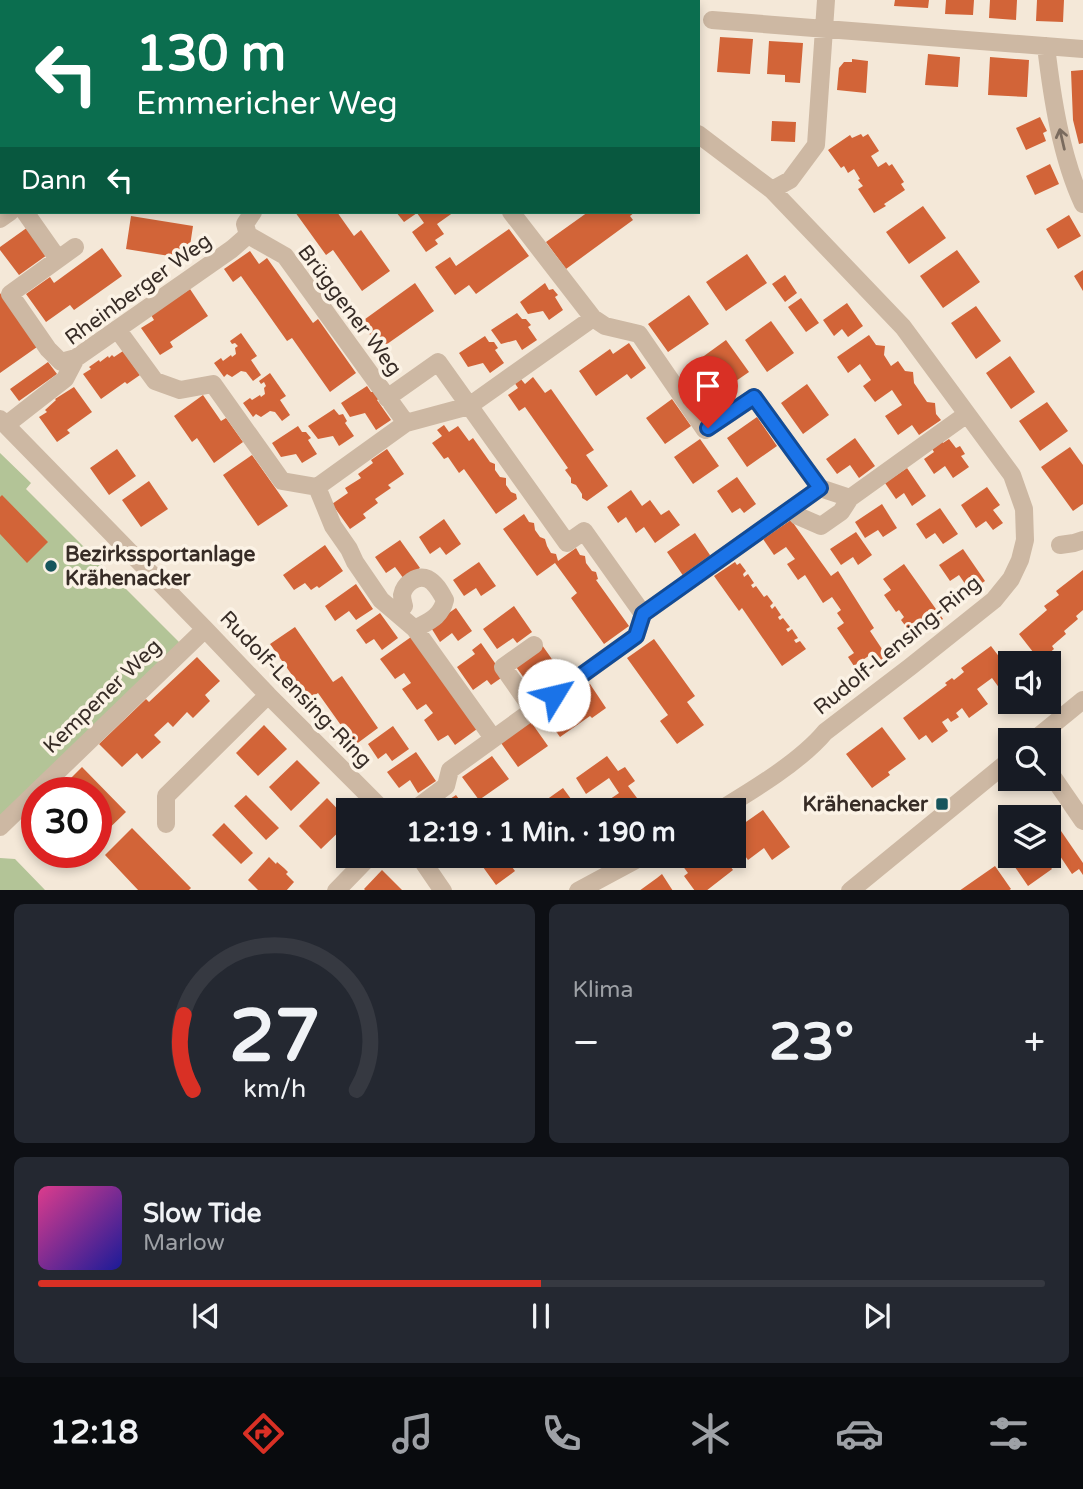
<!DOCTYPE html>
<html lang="de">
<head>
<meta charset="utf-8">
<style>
	:root { --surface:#171b24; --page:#242831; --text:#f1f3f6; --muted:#9ea1a6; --line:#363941; --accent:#d93025 }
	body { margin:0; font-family:"Varela Round",sans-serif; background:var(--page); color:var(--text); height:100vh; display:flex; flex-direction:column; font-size:26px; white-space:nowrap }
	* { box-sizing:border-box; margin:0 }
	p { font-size:23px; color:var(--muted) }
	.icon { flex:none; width:38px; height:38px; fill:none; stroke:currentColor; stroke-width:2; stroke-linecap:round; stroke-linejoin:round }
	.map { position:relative; height:890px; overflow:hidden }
	.side { display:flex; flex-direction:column; gap:14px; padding:14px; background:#0d0f14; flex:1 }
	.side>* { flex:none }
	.hud { position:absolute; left:0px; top:0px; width:700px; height:214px; box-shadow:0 4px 10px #0003; background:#0b6e4f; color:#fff; overflow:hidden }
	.buttons { position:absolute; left:998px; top:651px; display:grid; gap:14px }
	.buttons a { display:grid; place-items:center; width:63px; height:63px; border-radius:0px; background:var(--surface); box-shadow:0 4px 10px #0003; font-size:35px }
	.speed { position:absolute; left:21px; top:777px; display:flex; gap:14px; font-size:35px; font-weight:700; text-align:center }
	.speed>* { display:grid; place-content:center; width:91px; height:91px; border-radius:50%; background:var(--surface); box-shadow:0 4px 10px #0003; line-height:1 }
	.speed .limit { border:10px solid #d22; background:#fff; color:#111 }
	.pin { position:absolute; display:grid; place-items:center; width:60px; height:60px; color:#fff; margin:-72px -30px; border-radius:50% 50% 50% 0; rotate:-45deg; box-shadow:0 0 7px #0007 }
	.pin .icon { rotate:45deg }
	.me { position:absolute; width:77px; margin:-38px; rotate:54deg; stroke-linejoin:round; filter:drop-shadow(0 0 5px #0008) }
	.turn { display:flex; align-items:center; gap:24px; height:147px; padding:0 21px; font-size:32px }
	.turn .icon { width:91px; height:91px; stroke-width:2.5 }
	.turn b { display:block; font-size:49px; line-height:60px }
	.then { display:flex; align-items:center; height:66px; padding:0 21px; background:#0003; gap:14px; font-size:26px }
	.big { font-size:52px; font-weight:700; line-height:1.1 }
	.side .widget { flex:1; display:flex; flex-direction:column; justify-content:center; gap:10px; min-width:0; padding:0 24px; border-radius:10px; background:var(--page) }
	.side .dial { align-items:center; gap:0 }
	.dial svg { height:182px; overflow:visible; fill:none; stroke:var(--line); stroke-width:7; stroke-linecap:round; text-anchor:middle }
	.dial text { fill:var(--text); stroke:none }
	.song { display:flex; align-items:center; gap:21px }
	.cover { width:84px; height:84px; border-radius:10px; background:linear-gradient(135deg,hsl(330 70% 55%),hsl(240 70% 35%)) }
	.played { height:7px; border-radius:4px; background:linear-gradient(90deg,var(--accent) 50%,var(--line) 50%) }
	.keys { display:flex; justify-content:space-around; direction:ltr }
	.heat { display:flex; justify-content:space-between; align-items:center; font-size:38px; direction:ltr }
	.side .tiles { flex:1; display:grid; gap:14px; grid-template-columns:1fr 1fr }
	.widget:last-child { grid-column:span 2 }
	.trip { position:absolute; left:336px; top:798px; width:410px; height:70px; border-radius:0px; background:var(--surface); box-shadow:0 4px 10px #0003; font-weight:700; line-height:70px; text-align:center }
	.tabs { display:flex; height:112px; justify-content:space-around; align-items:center; background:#090b0e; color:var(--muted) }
	.tabs .icon { width:49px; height:49px }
	.tabs .selected { color:var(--accent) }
	.tabs b { font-size:32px; color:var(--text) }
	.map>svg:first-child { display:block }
</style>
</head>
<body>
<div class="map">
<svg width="1083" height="891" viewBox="0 0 1083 891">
	<rect width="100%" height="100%" fill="#f4e8d8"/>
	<!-- green -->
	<path fill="#b3c497" d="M 0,0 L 164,0 L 161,2 L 2,2 L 2,123 L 0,124 Z
		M 0,453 L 31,483 L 26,489 L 180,643 L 0,819 Z
		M 0,858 L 15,859 L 45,890 L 0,890 Z"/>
	<!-- building -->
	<path fill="#d26438" d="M 895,0 L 929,0 L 928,8 L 894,6 Z
		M 946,0 L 974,0 L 973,15 L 945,14 Z
		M 990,0 L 1017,0 L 1016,20 L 989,18 Z
		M 1037,0 L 1064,0 L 1063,22 L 1036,21 Z
		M 720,37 L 753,39 L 750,74 L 717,72 Z
		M 769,41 L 803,43 L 800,83 L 785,82 L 785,75 L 767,74 Z
		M 928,54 L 960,57 L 958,87 L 925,85 Z
		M 990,57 L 1029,60 L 1027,97 L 988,95 Z
		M 852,59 L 868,61 L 866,93 L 837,90 L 839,68 L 844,62 L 852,62 Z
		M 1083,70 L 1083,143 L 1079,144 L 1073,120 L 1071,71 Z
		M 1040,117 L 1047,131 L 1043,133 L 1046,141 L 1026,150 L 1016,128 Z
		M 772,121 L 796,122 L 795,142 L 771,141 Z
		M 861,134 L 863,137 L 868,134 L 879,151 L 871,156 L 878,167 L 886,162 L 889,166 L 892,164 L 904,182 L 901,184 L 905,190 L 884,204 L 886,206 L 874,213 L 858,189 L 863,186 L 858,180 L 860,179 L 854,169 L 848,173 L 844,166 L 841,168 L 828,150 L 850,135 L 852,138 Z
		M 1050,164 L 1059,184 L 1035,195 L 1026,176 Z
		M 923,206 L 946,238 L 909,264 L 886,232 Z
		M 295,212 L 337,212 L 354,236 L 361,230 L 390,271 L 362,291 L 333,250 L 326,255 Z
		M 396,212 L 454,212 L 437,224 L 444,234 L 435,240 L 438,244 L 426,252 L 412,232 L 424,223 L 417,213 L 404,222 Z
		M 588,212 L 635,212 L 630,216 L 633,220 L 566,269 L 546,242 Z
		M 1069,215 L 1081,236 L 1058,249 L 1046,229 Z
		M 131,216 L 193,226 L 188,259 L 126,249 Z
		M 28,227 L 47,255 L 19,275 L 0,250 L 0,247 Z
		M 509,229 L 529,256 L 476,294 L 469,285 L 455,295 L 435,267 L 450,257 L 456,266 Z
		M 102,248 L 122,276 L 74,310 L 70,305 L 46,322 L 26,294 L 50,277 L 54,283 Z
		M 957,250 L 980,282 L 943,308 L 920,276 Z
		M 250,251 L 259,264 L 267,258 L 313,323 L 318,319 L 356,373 L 330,392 L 292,338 L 287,341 L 241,276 L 233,282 L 224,269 Z
		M 747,254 L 767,283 L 726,311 L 706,282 Z
		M 1083,270 L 1083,291 L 1074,276 Z
		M 785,275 L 797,293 L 785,302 L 772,284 Z
		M 415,283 L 434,311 L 380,349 L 361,322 Z
		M 545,283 L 549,290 L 553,289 L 558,295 L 555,297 L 563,310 L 549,320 L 543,311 L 528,314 L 520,302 Z
		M 190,289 L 208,316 L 170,342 L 173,347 L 160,355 L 141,328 L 154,320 L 151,315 Z
		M 0,293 L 37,347 L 0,373 Z
		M 689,295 L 709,324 L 668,352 L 648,324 Z
		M 801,298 L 819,323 L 806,332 L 788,307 Z
		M 847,303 L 863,326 L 848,337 L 842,329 L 834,336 L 823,320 Z
		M 976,306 L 1001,341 L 976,359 L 951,323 Z
		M 517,313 L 522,319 L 526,319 L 531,325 L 528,327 L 537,340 L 522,350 L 516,340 L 501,344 L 491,330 Z
		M 771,321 L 794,353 L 767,372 L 745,340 Z
		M 241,333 L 257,356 L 251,360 L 261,375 L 253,381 L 246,372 L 241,371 L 232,377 L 227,374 L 224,377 L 214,363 L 221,358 L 223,361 L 231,355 L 232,357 L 236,354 L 235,348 L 238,346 L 235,343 L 232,344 L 230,341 Z
		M 869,335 L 876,345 L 885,346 L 884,355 L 891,366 L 898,361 L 905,371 L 913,372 L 914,383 L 927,402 L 935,403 L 936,414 L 941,420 L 919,435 L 912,425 L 898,435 L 885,416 L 902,405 L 892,390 L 875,402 L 863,386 L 871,380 L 860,364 L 848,373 L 837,357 Z
		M 485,336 L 489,342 L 494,342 L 498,348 L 495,350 L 504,363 L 490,373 L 483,363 L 468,367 L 459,353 Z
		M 726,340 L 749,372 L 720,392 L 697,361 Z
		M 629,343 L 646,368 L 631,379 L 627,374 L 596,396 L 579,371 L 610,349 L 613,354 Z
		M 123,351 L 140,375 L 127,384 L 125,382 L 101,399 L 83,374 L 91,369 L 89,367 L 99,360 L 100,362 L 108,356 L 109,358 L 112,355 L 114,357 Z
		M 1010,356 L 1035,392 L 1011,409 L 986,373 Z
		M 48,362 L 57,374 L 19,401 L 10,389 Z
		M 270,373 L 286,396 L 280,400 L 290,415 L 282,421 L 275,412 L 270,411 L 261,417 L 256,414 L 253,417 L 243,403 L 250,398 L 252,400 L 260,395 L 261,397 L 265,394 L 264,388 L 266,386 L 264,382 L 261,384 L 259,381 Z
		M 533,377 L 545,393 L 551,389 L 594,450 L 586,455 L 608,486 L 587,501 L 582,498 L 582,494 L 576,485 L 571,483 L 571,478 L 565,470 L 568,468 L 525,407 L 519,411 L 508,395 L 518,388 L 514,382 L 520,378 L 525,384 Z
		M 807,384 L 829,415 L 803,434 L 781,403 Z
		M 367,386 L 371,392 L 376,392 L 380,398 L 377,400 L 391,420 L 376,430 L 365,413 L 350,417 L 341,403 Z
		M 74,387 L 92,412 L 67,430 L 70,433 L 57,442 L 39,417 L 47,412 L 45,410 L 56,400 L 55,399 Z
		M 203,395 L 221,421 L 226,418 L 243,442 L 214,463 L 197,438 L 192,442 L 174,416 Z
		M 672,399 L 691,426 L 665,444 L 646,418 Z
		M 1047,402 L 1068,431 L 1040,451 L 1019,421 Z
		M 334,409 L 339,415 L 343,414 L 347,421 L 345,423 L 354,436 L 339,446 L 333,436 L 318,439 L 308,426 Z
		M 757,417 L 777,446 L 747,467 L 727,438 Z
		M 444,425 L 449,432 L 458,426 L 469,441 L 473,438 L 490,462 L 495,464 L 495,470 L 500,477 L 506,478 L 506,485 L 511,492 L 516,494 L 517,499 L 496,514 L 464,469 L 459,473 L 448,457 L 444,459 L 432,443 L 442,436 L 437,430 Z
		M 298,426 L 302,432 L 306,432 L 311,438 L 308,440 L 317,454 L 302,463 L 296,454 L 281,457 L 272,443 Z
		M 855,438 L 875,466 L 859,478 L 850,465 L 837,474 L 826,459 Z
		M 700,439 L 719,466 L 693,484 L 674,457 Z
		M 941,439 L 943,443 L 949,439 L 956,448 L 960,446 L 965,454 L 961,456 L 969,467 L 953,478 L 945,466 L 934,474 L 924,459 L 934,452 L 931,447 Z
		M 1070,447 L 1083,465 L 1083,504 L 1073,511 L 1041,467 Z
		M 117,449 L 136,476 L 109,495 L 90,468 Z
		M 387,449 L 404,474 L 388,485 L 391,488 L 375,499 L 378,503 L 363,514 L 366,518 L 350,529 L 332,504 L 348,493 L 345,488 L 361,478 L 358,474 L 373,463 L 371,460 Z
		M 252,455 L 288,506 L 258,526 L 223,475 Z
		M 907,468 L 926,496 L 912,506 L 904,493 L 896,499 L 885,483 Z
		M 737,477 L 756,504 L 744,513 L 740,508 L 732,513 L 717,491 Z
		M 149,481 L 168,509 L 141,527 L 122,500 Z
		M 987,487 L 1000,505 L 993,510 L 1003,523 L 993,530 L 986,521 L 976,528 L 961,505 Z
		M 631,490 L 642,506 L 650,500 L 661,515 L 669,510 L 680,525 L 655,543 L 644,527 L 636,533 L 626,517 L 618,523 L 607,507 Z
		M 2,495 L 48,542 L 27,563 L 0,534 L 0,497 Z
		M 882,504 L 897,528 L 883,537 L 878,530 L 865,538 L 855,522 Z
		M 940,508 L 958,534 L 943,544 L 935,533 L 926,539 L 916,524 Z
		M 524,514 L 529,522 L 534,523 L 535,530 L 540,537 L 545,539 L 547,546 L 551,553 L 556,554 L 558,561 L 576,548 L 580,555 L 585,556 L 586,563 L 592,571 L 596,572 L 598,579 L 596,580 L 629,626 L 604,644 L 571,598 L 577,593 L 555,563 L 537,576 L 503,529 Z
		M 444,519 L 461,544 L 446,555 L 440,547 L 430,554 L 419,537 Z
		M 791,520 L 831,576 L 838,571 L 874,628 L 870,631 L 888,658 L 877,665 L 870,655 L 854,666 L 848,657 L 854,653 L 837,628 L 844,623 L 837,613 L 841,610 L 832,597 L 823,603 L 805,575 L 798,580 L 787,564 L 795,559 L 786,547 L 774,555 L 763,539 Z
		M 856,532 L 872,555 L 858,565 L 853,557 L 841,565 L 830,549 Z
		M 695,533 L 712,558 L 684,577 L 667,552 Z
		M 400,540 L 420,568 L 404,579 L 395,567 L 386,573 L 375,557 Z
		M 325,545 L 343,571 L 319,588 L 317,586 L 311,590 L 305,583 L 294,590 L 283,575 Z
		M 963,549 L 985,581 L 970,591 L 959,575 L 950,581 L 939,565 Z
		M 479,562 L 496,586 L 481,596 L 476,588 L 464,596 L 453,580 Z
		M 735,562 L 737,565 L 740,563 L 746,571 L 743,574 L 744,577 L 748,574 L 754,583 L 751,585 L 753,588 L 756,586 L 764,597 L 767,595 L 773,603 L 770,606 L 772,609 L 775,606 L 781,615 L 778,617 L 779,619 L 780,620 L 783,618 L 790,627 L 786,629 L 788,632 L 792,629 L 798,638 L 794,640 L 796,643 L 800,641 L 806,649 L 782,666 L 742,608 L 739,611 L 714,576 Z
		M 904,564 L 943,619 L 921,634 L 916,628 L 910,632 L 901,620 L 904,617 L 899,610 L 896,612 L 884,595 L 891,590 L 883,579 Z
		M 1083,570 L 1083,610 L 1076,616 L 1078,619 L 1064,631 L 1066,634 L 1052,646 L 1054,649 L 1040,661 L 1019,634 L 1047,610 L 1044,606 L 1059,595 L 1056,591 Z
		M 356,584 L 373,609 L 356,620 L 349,611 L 335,621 L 325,606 Z
		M 514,606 L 532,632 L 517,643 L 513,638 L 497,649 L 483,629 Z
		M 456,608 L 472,631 L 458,641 L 452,633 L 440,642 L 430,626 Z
		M 380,613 L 398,638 L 382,650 L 374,639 L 366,644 L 356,630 Z
		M 295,627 L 333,682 L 342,676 L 378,728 L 355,745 L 318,693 L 309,699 L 270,644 Z
		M 411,637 L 477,729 L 455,745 L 448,735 L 438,741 L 424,720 L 433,713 L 426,704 L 417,710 L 402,689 L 411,683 L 404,673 L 395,679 L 380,659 Z
		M 654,639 L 695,696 L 687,702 L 704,725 L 677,744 L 660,721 L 668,715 L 627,658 Z
		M 481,643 L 504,676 L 491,685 L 487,680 L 473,690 L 457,667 L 475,654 L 472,650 Z
		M 542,645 L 561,672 L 548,681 L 544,675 L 529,685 L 514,664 Z
		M 991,646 L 1010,671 L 1010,682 L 1000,689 L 992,678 L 977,689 L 988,704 L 969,718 L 962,708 L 956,713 L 959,717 L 951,722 L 948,718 L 942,722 L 948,731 L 932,743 L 926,735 L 919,740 L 903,718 L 947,685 L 945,683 L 952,678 L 954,680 L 964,672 L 961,668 Z
		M 197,657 L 220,681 L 205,695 L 210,701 L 193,718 L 187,712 L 173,727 L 168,722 L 154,735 L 161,742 L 142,759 L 137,753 L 122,767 L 99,744 L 146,699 L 149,702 Z
		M 590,684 L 606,708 L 592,718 L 590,716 L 560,737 L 543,713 L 573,692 L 575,695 Z
		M 531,722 L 548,746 L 518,767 L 501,743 Z
		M 264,725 L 287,749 L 258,776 L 236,753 Z
		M 393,726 L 409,749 L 392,761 L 386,753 L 378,759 L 368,744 Z
		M 882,727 L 906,759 L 888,772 L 890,775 L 872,788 L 846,754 Z
		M 416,752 L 436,781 L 418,793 L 410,780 L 399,788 L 387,772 Z
		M 492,756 L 509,779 L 479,800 L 462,777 Z
		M 607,756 L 618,771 L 625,767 L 635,781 L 628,786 L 640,802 L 628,810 L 598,810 L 597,808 L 619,793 L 609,778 L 586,794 L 576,778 Z
		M 297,760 L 320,783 L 291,811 L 269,787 Z
		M 82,767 L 126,812 L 96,841 L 96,793 L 56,793 Z
		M 563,788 L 574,803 L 566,809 L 564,810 L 532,810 Z
		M 246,795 L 279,828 L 266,840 L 234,806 Z
		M 456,795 L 467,810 L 434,810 L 441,805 Z
		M 327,798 L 348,820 L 348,823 L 321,849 L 299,826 Z
		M 763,810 L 790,847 L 772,860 L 764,848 L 748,860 L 733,839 L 733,831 Z
		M 1050,815 L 1083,863 L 1083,875 L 1079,869 L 1072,874 L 1060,856 L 1048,864 L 1052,869 L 1028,886 L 1008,857 L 1011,856 L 1048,856 L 1048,817 Z
		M 224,823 L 253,853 L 241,864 L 212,835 Z
		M 132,828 L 191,888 L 188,891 L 139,891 L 105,855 Z
		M 475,856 L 504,856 L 515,871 L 496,885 Z
		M 694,856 L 723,856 L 733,870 L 706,891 L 695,891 L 684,876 L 688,873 L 682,865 Z
		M 269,857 L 276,864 L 277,862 L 284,868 L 288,872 L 286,874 L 294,882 L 286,891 L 259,891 L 248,880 Z
		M 995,866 L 1011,889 L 1008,891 L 959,891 Z
		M 382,870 L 403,891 L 366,891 L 364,889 Z
		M 662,874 L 673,891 L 639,891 L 657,878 Z"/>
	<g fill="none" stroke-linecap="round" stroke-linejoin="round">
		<!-- street -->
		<path stroke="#cdb8a3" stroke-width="18" d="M 497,0 L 500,2
			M 300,2 L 303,0
			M 712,20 L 1083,49
			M 1046,46 C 1052,97 1061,157 1083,204
			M 698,134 L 772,190 L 903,327 L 1012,475 L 1024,509 L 1025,540 L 1020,560 L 1011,579 L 994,600 L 910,667 L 825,732 C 801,761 753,790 720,810
			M 772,190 L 790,180 L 816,145 L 826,0
			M 25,212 L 58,259
			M 511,212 L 593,318 L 605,326 L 639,334 L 705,430 L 754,397 L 820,488
			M 0,219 L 10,212
			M 248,235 L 285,256 L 406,423
			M 75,247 L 10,294 L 48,349 L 61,362 L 76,358
			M 117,329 L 155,381 L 180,390 L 213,384 L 282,481 L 317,487
			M 387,398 L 438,362 L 567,543 L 584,531 L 643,614
			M 0,419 L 205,629 L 268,695 L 383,810
			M 6,425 L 65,379 L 76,358 L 232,249 L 248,235 L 245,224 L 253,212
			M 317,487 L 406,423 L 469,406 L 593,318
			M 317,487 L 333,526 L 349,549 L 355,562 L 381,600 L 415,629 L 493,738
			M 792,508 L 798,516 L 821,526 L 841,512 L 850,498
			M 1060,545 L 1074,543 L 1083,540
			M 398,613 L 404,606 C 403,602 402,599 402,595 C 404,584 417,574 428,579 C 436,583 441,593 445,600 C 441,617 429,621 415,629
			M 533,710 L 503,667 L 534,645
			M 1034,740 L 1083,700
			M 1048,770 L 1083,821
			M 414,810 L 446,786 L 450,770 L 636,636 L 643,614 L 820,488 L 850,498 L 967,414
			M 166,824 L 166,796 L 268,695
			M 0,827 L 205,629
			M 419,856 L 443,891
			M 336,891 L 370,856
			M 578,891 L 643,856
			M 850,891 L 1010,760"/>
	</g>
	<!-- one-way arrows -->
	<defs><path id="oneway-shaft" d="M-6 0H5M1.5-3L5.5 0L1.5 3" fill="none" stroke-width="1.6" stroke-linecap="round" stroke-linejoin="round" transform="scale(1.75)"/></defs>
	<use stroke="#7a6b5e" href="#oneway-shaft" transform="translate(1062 139) rotate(-103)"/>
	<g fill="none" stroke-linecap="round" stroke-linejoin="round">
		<defs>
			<path id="route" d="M 554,695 L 636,636 L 643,614 L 820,488 L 754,397 L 708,428"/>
		</defs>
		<!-- route casing -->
		<use href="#route" stroke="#114b97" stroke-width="18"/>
		<!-- route -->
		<use href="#route" stroke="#1a73e8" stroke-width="12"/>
	</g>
	<!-- markers -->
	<g fill="#17555c" stroke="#fbf2e5" stroke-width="2.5">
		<circle cx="51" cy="566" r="7"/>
		<rect x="935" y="797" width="14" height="14" rx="3.5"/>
	</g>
	<g text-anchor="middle" stroke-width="7" stroke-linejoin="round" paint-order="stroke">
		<!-- street labels -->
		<g font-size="21" fill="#372c26" stroke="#fbf2e5">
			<text transform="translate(138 289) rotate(-36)" y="7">Rheinberger Weg</text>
			<text transform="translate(350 310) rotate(53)" y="7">Brüggener Weg</text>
			<text transform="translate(897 645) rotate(-39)" y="7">Rudolf-Lensing-Ring</text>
			<text transform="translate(296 689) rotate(46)" y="7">Rudolf-Lensing-Ring</text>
			<text transform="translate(102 696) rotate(-44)" y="7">Kempener Weg</text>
		</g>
		<!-- poi labels -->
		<g font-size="21" font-weight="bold" fill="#372c26" stroke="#fbf2e5" text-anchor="start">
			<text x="65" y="561">Bezirkssportanlage<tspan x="65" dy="24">Krähenacker</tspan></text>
			<text x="928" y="811" text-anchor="end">Krähenacker</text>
		</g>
	</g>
</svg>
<div class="buttons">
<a><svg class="icon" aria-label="sound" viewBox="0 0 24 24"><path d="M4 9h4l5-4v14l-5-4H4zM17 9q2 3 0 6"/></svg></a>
<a><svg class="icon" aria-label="search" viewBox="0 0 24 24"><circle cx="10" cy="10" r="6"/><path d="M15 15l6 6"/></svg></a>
<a><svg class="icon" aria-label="layers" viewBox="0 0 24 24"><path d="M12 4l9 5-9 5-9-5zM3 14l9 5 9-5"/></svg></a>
</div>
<div class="speed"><div class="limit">30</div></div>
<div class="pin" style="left:708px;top:428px;background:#d93025"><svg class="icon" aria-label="arrive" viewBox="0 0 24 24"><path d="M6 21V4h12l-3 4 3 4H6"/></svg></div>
<svg class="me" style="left:554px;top:695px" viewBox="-20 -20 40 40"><circle r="19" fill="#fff"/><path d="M0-13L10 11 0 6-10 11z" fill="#1a73e8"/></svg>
<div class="trip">12:19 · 1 Min. · 190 m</div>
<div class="hud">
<div class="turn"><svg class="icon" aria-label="left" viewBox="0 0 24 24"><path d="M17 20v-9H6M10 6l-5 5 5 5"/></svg><div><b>130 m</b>Emmericher Weg</div></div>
<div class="then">Dann<svg class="icon" aria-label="left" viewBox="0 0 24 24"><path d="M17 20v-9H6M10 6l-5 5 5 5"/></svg></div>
</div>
</div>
<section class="side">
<div class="tiles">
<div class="widget dial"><svg viewBox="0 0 100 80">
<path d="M14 69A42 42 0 1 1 86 69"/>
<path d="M14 69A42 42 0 0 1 10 36" stroke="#d93025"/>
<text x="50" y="56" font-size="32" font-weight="700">27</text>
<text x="50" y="72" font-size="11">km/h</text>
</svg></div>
<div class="widget"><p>Klima</p>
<div class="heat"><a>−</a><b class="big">23°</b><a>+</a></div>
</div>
<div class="widget">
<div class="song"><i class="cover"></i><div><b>Slow Tide</b><p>Marlow</p></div></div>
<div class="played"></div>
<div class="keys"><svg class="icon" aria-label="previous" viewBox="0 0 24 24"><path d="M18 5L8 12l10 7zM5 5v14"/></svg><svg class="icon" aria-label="pause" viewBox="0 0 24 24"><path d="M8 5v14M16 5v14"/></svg><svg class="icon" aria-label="next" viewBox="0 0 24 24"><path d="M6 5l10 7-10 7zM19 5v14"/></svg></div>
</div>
</div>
</section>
<nav class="tabs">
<b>12:18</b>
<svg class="icon selected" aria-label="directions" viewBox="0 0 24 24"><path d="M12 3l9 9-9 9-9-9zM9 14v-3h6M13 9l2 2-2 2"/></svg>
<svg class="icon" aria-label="music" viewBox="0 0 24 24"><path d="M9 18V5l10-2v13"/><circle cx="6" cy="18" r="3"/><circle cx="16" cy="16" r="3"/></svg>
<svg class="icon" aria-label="phone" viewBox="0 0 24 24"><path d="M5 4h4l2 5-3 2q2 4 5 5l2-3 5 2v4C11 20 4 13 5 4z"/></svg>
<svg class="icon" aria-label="climate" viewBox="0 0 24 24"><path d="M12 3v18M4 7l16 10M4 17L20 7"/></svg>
<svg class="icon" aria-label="car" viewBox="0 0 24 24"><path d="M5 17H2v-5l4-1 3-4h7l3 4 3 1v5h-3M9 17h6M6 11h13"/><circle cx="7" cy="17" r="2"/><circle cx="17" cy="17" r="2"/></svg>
<svg class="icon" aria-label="filters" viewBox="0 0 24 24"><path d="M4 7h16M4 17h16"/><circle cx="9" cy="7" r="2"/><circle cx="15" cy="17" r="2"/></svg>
</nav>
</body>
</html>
